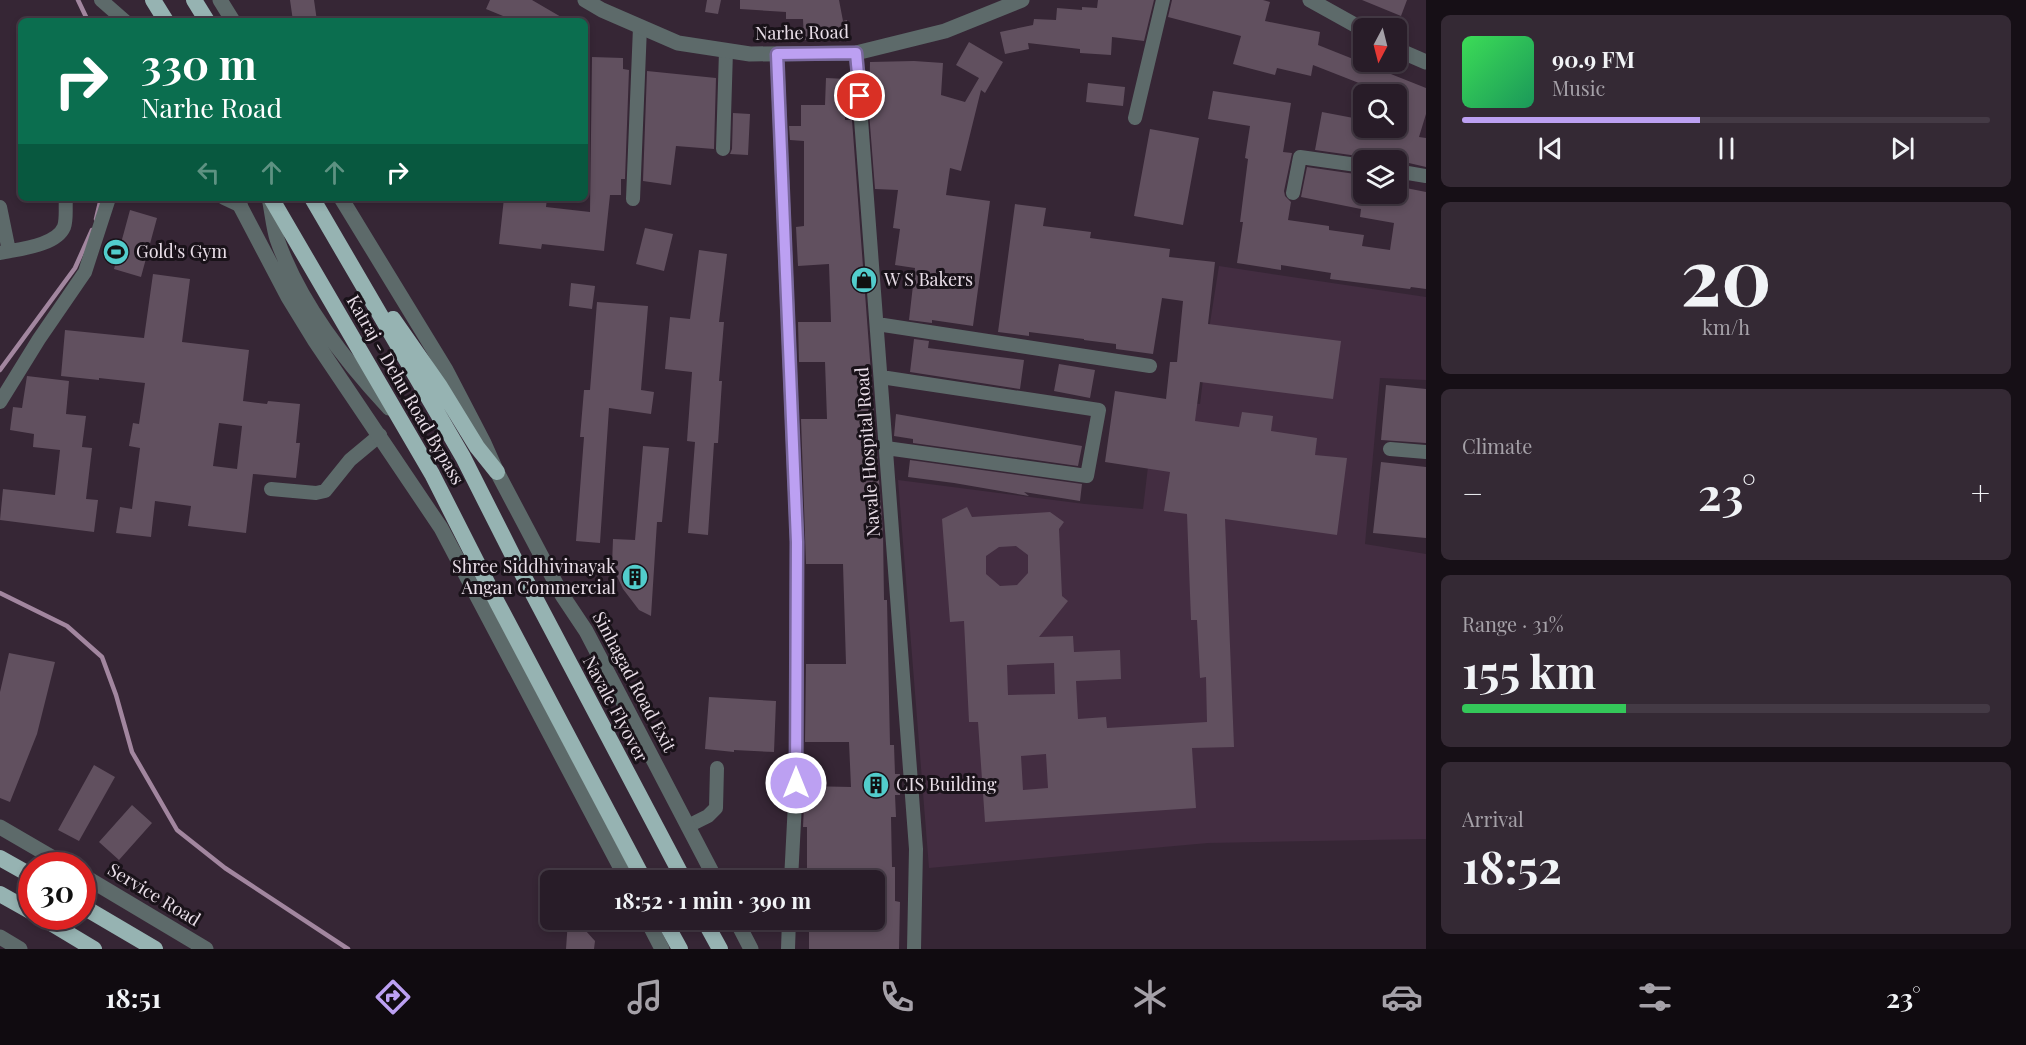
<!DOCTYPE html>
<html lang="en">
<head>
<meta charset="utf-8">
<style>
	:root { --surface:#281c28; --page:#342934; --text:#f1f3f6; --muted:#a5a1a8; --line:#443a45; --accent:#bca0f2 }
	body { margin:0; font-family:"Playfair Display",serif; background:var(--page); color:var(--text); height:100vh; display:flex; flex-direction:column; font-size:22px; white-space:nowrap }
	* { box-sizing:border-box; margin:0 }
	p { font-size:20px; color:var(--muted) }
	.icon { flex:none; width:33px; height:33px; fill:none; stroke:currentColor; stroke-width:2; stroke-linecap:round; stroke-linejoin:round }
	.map { position:relative; flex:1; overflow:hidden }
	.panel { display:flex; flex-direction:column; gap:15px; padding:15px; background:#160f16; width:600px }
	.panel>* { flex:none }
	.top-card { position:absolute; left:18px; top:18px; width:570px; height:183px; border-radius:9px; box-shadow:0 3px 9px #0003,0 0 0 2px var(--line); background:#0b6e4f; color:#fff; overflow:hidden }
	.needle { width:39px; rotate:187deg }
	.tools { position:absolute; left:1353px; top:18px; display:grid; gap:12px }
	.tools a { display:grid; place-items:center; width:54px; height:54px; border-radius:9px; background:var(--surface); box-shadow:0 3px 9px #0003,0 0 0 2px var(--line); font-size:30px }
	.speed { position:absolute; left:18px; top:852px; display:flex; gap:12px; font-size:30px; font-weight:700; text-align:center }
	.speed>* { display:grid; place-content:center; width:78px; height:78px; border-radius:50%; background:var(--surface); box-shadow:0 3px 9px #0003,0 0 0 2px var(--line); line-height:1 }
	.speed .limit { border:9px solid #d22; background:#fff; color:#111 }
	.pin { position:absolute; display:grid; place-items:center; width:51px; height:51px; color:#fff; margin:-26px; border:3px solid #fff; border-radius:50%; box-shadow:0 2px 6px #0007 }
	.me { position:absolute; width:66px; margin:-33px; rotate:0deg; stroke-linejoin:round; filter:drop-shadow(0 0 4px #0008) }
	.turn { display:flex; align-items:center; gap:21px; height:126px; padding:0 24px; font-size:27px }
	.turn .icon { width:78px; height:78px; stroke-width:2.5 }
	.turn b { display:block; font-size:42px; line-height:51px }
	.lanes { display:flex; align-items:center; height:57px; padding:0 24px; background:#0003; justify-content:center; gap:30px; direction:ltr }
	.lanes .off { opacity:.35 }
	.big { font-size:45px; font-weight:700; line-height:1.1 }
	.panel .widget { flex:1; display:flex; flex-direction:column; justify-content:center; gap:9px; min-width:0; padding:0 21px; border-radius:9px; background:var(--page) }
	.panel .dial { align-items:center; gap:0 }
	.dial b { font-size:78px; line-height:1 }
	.song { display:flex; align-items:center; gap:18px }
	.cover { width:72px; height:72px; border-radius:9px; background:linear-gradient(135deg,hsl(130 70% 55%),hsl(150 70% 35%)) }
	.played { height:6px; border-radius:3px; background:linear-gradient(90deg,var(--accent) 45%,var(--line) 45%) }
	.keys { display:flex; justify-content:space-around; direction:ltr }
	.heat { display:flex; justify-content:space-between; align-items:center; font-size:33px; direction:ltr }
	.charge { height:9px; border-radius:4px; background:linear-gradient(90deg,#34c759 31%,var(--line) 0) }
	.trip { position:absolute; left:540px; top:870px; width:345px; height:60px; border-radius:9px; background:var(--surface); box-shadow:0 3px 9px #0003,0 0 0 2px var(--line); font-weight:700; line-height:60px; text-align:center }
	.dock { display:flex; height:96px; justify-content:space-around; align-items:center; background:#100b10; color:var(--muted) }
	.dock .icon { width:42px; height:42px }
	.dock .active { color:var(--accent) }
	.dock b { font-size:27px; color:var(--text) }
	main { display:flex; flex:1; min-height:0 }
	.map>svg:first-child { display:block }
</style>
</head>
<body>
<main>
<div class="map">
<svg width="1426" height="949" viewBox="0 0 1426 949">
	<rect width="100%" height="100%" fill="#362635"/>
	<!-- built -->
	<path fill="#432d41" d="M 1219,266 L 1426,297 L 1426,380 L 1380,378 L 1365,544 L 1426,554 L 1426,839 L 1208,843 L 929,868 L 898,480 L 1085,504 L 1143,509 L 1156,399 L 1200,404 L 1210,323 Z"/>
	<g fill="none" stroke-linecap="round" stroke-linejoin="round">
		<!-- stream -->
		<path stroke="#a2869f" stroke-width="4.5" d="M 78,0 L 88,21
			M 96,219 L 101,198
			M 0,370 L 75,268 L 92,230
			M 0,593 L 67,626 L 102,657 L 116,695 L 132,752 L 177,830 L 225,868 L 348,949"/>
	</g>
	<!-- building -->
	<path fill="#61505f" fill-rule="evenodd" d="M 290,0 L 314,0 L 317,21 L 293,21 Z
		M 490,0 L 532,0 L 568,21 L 502,21 L 503,16 L 486,9 Z
		M 707,0 L 721,0 L 718,14 L 705,12 Z
		M 740,0 L 839,0 L 843,21 L 847,20 L 847,39 L 804,40 L 803,19 L 786,19 L 786,12 L 740,9 Z
		M 1098,0 L 1154,0 L 1144,41 L 1112,37 L 1111,55 L 1080,53 L 1080,49 L 1028,43 L 1029,49 L 1005,54 L 1000,32 L 1033,25 L 1034,19 L 1056,20 L 1057,8 L 1082,10 L 1082,7 L 1097,8 Z
		M 1172,0 L 1263,0 L 1270,2 L 1265,21 L 1320,32 L 1318,45 L 1426,88 L 1426,114 L 1419,137 L 1426,138 L 1426,167 L 1396,160 L 1371,160 L 1365,157 L 1315,150 L 1322,112 L 1364,120 L 1364,128 L 1396,128 L 1396,94 L 1387,94 L 1313,65 L 1311,76 L 1277,68 L 1275,75 L 1233,64 L 1241,36 L 1168,17 Z
		M 1362,0 L 1407,0 L 1401,16 Z
		M 969,42 L 1003,62 L 985,93 L 981,90 L 961,171 L 950,168 L 946,195 L 990,201 L 973,326 L 932,320 L 932,323 L 909,320 L 915,268 L 895,265 L 900,229 L 893,228 L 898,190 L 875,189 L 869,112 L 870,62 L 914,61 L 943,63 L 941,95 L 965,102 L 979,78 L 956,65 Z
		M 592,57 L 623,58 L 623,69 L 629,70 L 625,179 L 621,179 L 621,195 L 610,195 L 604,251 L 542,244 L 541,249 L 499,244 L 504,198 L 547,198 L 546,207 L 590,212 Z
		M 647,71 L 716,78 L 714,149 L 676,146 L 671,185 L 643,181 Z
		M 826,78 L 846,79 L 845,120 L 852,120 L 883,533 L 884,600 L 887,600 L 890,745 L 894,745 L 895,774 L 900,774 L 900,795 L 895,795 L 896,817 L 891,817 L 892,867 L 895,867 L 895,901 L 900,902 L 899,949 L 809,949 L 809,920 L 874,920 L 874,880 L 807,880 L 807,827 L 803,827 L 805,786 L 851,787 L 849,742 L 805,742 L 806,664 L 846,664 L 843,564 L 806,564 L 801,419 L 827,419 L 825,362 L 799,362 L 798,322 L 831,322 L 829,264 L 798,266 L 796,227 L 804,226 L 804,141 L 790,140 L 789,126 L 801,126 L 801,105 L 825,105 Z
		M 1088,83 L 1125,87 L 1123,106 L 1086,102 Z
		M 1213,91 L 1291,103 L 1283,152 L 1292,153 L 1284,191 L 1285,196 L 1291,202 L 1288,220 L 1329,226 L 1329,230 L 1364,235 L 1362,246 L 1390,250 L 1394,223 L 1360,217 L 1361,209 L 1301,197 L 1307,167 L 1355,174 L 1351,194 L 1396,194 L 1396,186 L 1426,192 L 1426,289 L 1411,287 L 1410,289 L 1330,279 L 1331,273 L 1281,265 L 1281,270 L 1237,263 L 1243,222 L 1240,222 L 1248,159 L 1245,158 L 1250,126 L 1208,119 Z
		M 733,113 L 750,114 L 748,155 L 730,154 L 732,149 Z
		M 1150,129 L 1199,138 L 1183,225 L 1134,216 Z
		M 1015,204 L 1046,208 L 1043,226 L 1091,232 L 1090,238 L 1170,249 L 1169,257 L 1215,262 L 1208,324 L 1341,341 L 1333,399 L 1200,382 L 1195,421 L 1239,427 L 1242,412 L 1273,416 L 1271,431 L 1317,438 L 1315,455 L 1347,458 L 1337,535 L 1225,519 L 1234,747 L 1192,748 L 1196,808 L 985,822 L 978,722 L 969,722 L 964,621 L 950,622 L 942,519 L 967,507 L 972,517 L 1050,512 L 1064,522 L 1059,529 L 1062,596 L 1068,601 L 1039,637 L 1073,636 L 1074,652 L 1120,650 L 1121,679 L 1076,681 L 1078,719 L 1106,717 L 1107,728 L 1207,722 L 1206,677 L 1200,678 L 1197,620 L 1191,620 L 1187,514 L 1164,511 L 1170,472 L 1105,462 L 1115,391 L 1166,399 L 1170,362 L 1177,362 L 1183,301 L 1162,298 L 1153,354 L 1116,349 L 1116,344 L 1084,340 L 1084,339 L 1029,332 L 1029,336 L 998,332 ZM 1016,546 L 1028,555 L 1028,573 L 1017,585 L 1000,586 L 986,574 L 986,556 L 999,547 ZM 1054,663 L 1055,694 L 1008,695 L 1007,665 ZM 1046,754 L 1048,788 L 1023,790 L 1021,756 Z
		M 130,210 L 157,218 L 141,277 L 114,269 Z
		M 645,228 L 673,234 L 664,271 L 636,264 Z
		M 699,250 L 727,254 L 719,322 L 724,322 L 719,381 L 722,381 L 718,443 L 714,443 L 708,535 L 688,533 L 695,442 L 687,441 L 692,372 L 665,369 L 670,317 L 690,319 Z
		M 153,274 L 190,279 L 182,342 L 249,350 L 243,401 L 267,404 L 268,401 L 300,404 L 296,443 L 300,443 L 296,478 L 253,474 L 246,533 L 188,526 L 191,506 L 155,501 L 151,537 L 116,533 L 120,507 L 132,509 L 140,448 L 129,446 L 133,423 L 139,424 L 145,383 L 99,378 L 99,380 L 61,376 L 65,330 L 144,338 ZM 219,423 L 242,426 L 237,469 L 213,466 Z
		M 571,283 L 595,286 L 592,309 L 569,306 Z
		M 597,302 L 648,306 L 641,390 L 654,392 L 651,414 L 609,408 L 600,543 L 576,541 L 584,437 L 580,437 L 584,390 L 590,390 Z
		M 914,339 L 929,341 L 928,348 L 1024,360 L 1020,389 L 910,372 Z
		M 1059,364 L 1095,370 L 1090,398 L 1054,391 Z
		M 27,376 L 69,381 L 66,414 L 86,416 L 82,447 L 92,448 L 86,499 L 98,500 L 94,532 L 0,520 L 3,489 L 55,495 L 60,450 L 33,447 L 34,434 L 10,430 L 13,407 L 22,408 Z
		M 1386,385 L 1426,389 L 1426,443 L 1381,440 Z
		M 896,414 L 1082,446 L 1078,466 L 913,443 L 913,439 L 894,436 Z
		M 643,446 L 669,448 L 662,522 L 657,522 L 651,616 L 639,610 L 623,589 L 612,566 L 613,539 L 635,540 Z
		M 910,460 L 1082,484 L 1080,501 L 1024,492 L 1029,496 L 954,483 L 908,477 Z
		M 1381,462 L 1426,467 L 1426,538 L 1373,533 Z
		M 9,653 L 55,662 L 37,734 L 10,802 L 0,798 L 0,692 Z
		M 709,697 L 776,701 L 774,752 L 734,750 L 734,752 L 705,749 Z
		M 94,765 L 115,777 L 79,841 L 58,830 Z
		M 132,805 L 152,823 L 119,860 L 99,842 Z
		M 568,920 L 576,920 L 595,941 L 594,949 L 566,949 Z"/>
	<g fill="none" stroke-linecap="round" stroke-linejoin="round">
		<!-- minor -->
		<path stroke="#5d6a6a" stroke-width="14" d="M 101,0 L 125,21
			M 856,53 L 916,849 L 914,949
			M 777,54 L 797,542 L 796,783 L 791,880
			M 1135,118 L 1163,0
			M 723,149 L 726,51
			M 1396,171 L 1426,176
			M 1293,193 L 1300,157 L 1364,166
			M 224,198 L 241,206
			M 633,199 L 640,27
			M 0,207 L 9,251
			M 0,253 C 18,249 56,246 64,227 C 67,219 65,206 66,198
			M 877,324 L 1150,366
			M 881,377 L 1099,410 L 1087,476 L 886,448
			M 0,402 L 39,339 L 85,272 L 109,198
			M 1390,449 L 1426,452
			M 271,489 L 316,493 L 325,491 L 350,460 L 380,435
			M 688,826 L 708,816 L 716,808 L 717,768
			M 788,949 L 789,920"/>
		<!-- tertiary -->
		<path stroke="#5d6a6a" stroke-width="15" d="M 220,0 L 233,21
			M 585,0 L 602,10 L 678,43 L 750,54 L 856,53 L 945,31 L 1022,0
			M 1310,0 L 1364,30
			M 1396,49 L 1426,62
			M 236,198 L 288,297 L 315,341 L 441,528 L 627,880
			M 269,198 C 272,211 273,226 277,239 C 299,302 344,360 389,408
			M 341,198 L 446,370 L 484,443 L 497,472 L 562,595 L 586,631 L 716,880
			M 0,827 L 67,866
			M 82,875 L 206,949
			M 647,920 L 662,949
			M 736,920 L 751,949
			M 0,937 L 20,949"/>
		<!-- trunk -->
		<path stroke="#96b3b2" stroke-width="16" d="M 153,0 L 166,21
			M 194,0 L 207,21
			M 271,198 L 432,474 L 498,604 L 644,880
			M 312,198 L 463,457 L 513,556 L 684,880
			M 393,319 L 439,385 L 477,447 L 497,472
			M 0,858 L 32,876
			M 0,894 L 32,912
			M 82,906 L 155,949
			M 39,916 L 94,949
			M 664,920 L 680,949
			M 704,920 L 720,949"/>
	</g>
	<g fill="none" stroke-linecap="round" stroke-linejoin="round">
		<defs>
			<path id="route" d="M 796,783 L 797,542 L 777,54 L 856,53 L 860,96"/>
		</defs>
		<!-- route casing -->
		<use href="#route" stroke="#7a689d" stroke-width="15"/>
		<!-- route -->
		<use href="#route" stroke="#bca0f2" stroke-width="10"/>
	</g>
	<!-- icons -->
	<defs>
		<symbol id="stadium-disc" viewBox="-11 -11 22 22"><circle r="9.5" fill="#52cdcc" stroke="#191219"/><path d="M0-5a6.5 5 0 1 0 0 10a6.5 5 0 1 0 0-10ZM-3.5-1.8h7v3.6h-7Z" fill="#111"/></symbol>
		<symbol id="shop-disc" viewBox="-11 -11 22 22"><circle r="9.5" fill="#52cdcc" stroke="#191219"/><path d="M-5-2.5h2.3a2.7 3.5 0 0 1 5.4 0H5L5.5 6h-11ZM-1.5-2.5h3a1.5 2.3 0 0 0-3 0Z" fill="#111"/></symbol>
		<symbol id="building-disc" viewBox="-11 -11 22 22"><circle r="9.5" fill="#52cdcc" stroke="#191219"/><path d="M-4-6H4V6H1V3H-1V6H-4ZM-2.5-4.3h1.7v1.8h-1.7ZM.8-4.3h1.7v1.8H.8ZM-2.5-1h1.7V.8h-1.7ZM.8-1h1.7V.8H.8Z" fill="#111"/></symbol>
	</defs>
	<g fill-rule="evenodd">
		<use href="#stadium-disc" x="101" y="237" width="30" height="30"/>
		<use href="#shop-disc" x="849" y="265" width="30" height="30"/>
		<use href="#building-disc" x="620" y="562" width="30" height="30"/>
		<use href="#building-disc" x="861" y="770" width="30" height="30"/>
	</g>
	<g text-anchor="middle" stroke-width="6" stroke-linejoin="round" paint-order="stroke">
		<!-- street labels -->
		<g font-size="18" fill="#e9dee8" stroke="#191219">
			<text transform="translate(802 33) rotate(-1)" y="6">Narhe Road</text>
			<text transform="translate(405 390) rotate(60)" y="6">Katraj - Dehu Road Bypass</text>
			<text transform="translate(868 452) rotate(-94)" y="6">Navale Hospital Road</text>
			<text transform="translate(634 682) rotate(62)" y="6">Sinhagad Road Exit</text>
			<text transform="translate(615 709) rotate(62)" y="6">Navale Flyover</text>
			<text transform="translate(154 895) rotate(31)" y="6">Service Road</text>
		</g>
		<!-- poi labels -->
		<g font-size="18" fill="#e9dee8" stroke="#191219" text-anchor="start">
			<text x="136" y="258">Gold's Gym</text>
			<text x="884" y="286">W S Bakers</text>
			<text x="616" y="573" text-anchor="end">Shree Siddhivinayak<tspan x="616" dy="21">Angan Commercial</tspan></text>
			<text x="896" y="791">CIS Building</text>
		</g>
	</g>
</svg>
<div class="tools">
<a><svg class="needle" viewBox="-14 -14 28 28"><path d="M0-13l5 13h-10z" fill="#e53935"/><path d="M0 13l5-13h-10z" fill="#a5a1a8"/></svg></a>
<a><svg class="icon" aria-label="search" viewBox="0 0 24 24"><circle cx="10" cy="10" r="6"/><path d="M15 15l6 6"/></svg></a>
<a><svg class="icon" aria-label="layers" viewBox="0 0 24 24"><path d="M12 4l9 5-9 5-9-5zM3 14l9 5 9-5"/></svg></a>
</div>
<div class="speed"><div class="limit">30</div></div>
<div class="pin" style="left:860px;top:96px;background:#d93025"><svg class="icon" aria-label="arrive" viewBox="0 0 24 24"><path d="M6 21V4h12l-3 4 3 4H6"/></svg></div>
<svg class="me" style="left:796px;top:783px" viewBox="-20 -20 40 40"><circle r="17" fill="#bca0f2" stroke="#fff" stroke-width="3"/><path d="M0-11L8 9 0 5-8 9z" fill="#fff"/></svg>
<div class="trip">18:52 · 1 min · 390 m</div>
<div class="top-card">
<div class="turn"><svg class="icon" aria-label="right" viewBox="0 0 24 24"><path d="M7 20v-9h11M14 6l5 5-5 5"/></svg><div><b>330 m</b>Narhe Road</div></div>
<div class="lanes"><svg class="icon off" aria-label="left" viewBox="0 0 24 24"><path d="M17 20v-9H6M10 6l-5 5 5 5"/></svg><svg class="icon off" aria-label="ahead" viewBox="0 0 24 24"><path d="M12 20V5M6 11l6-6 6 6"/></svg><svg class="icon off" aria-label="ahead" viewBox="0 0 24 24"><path d="M12 20V5M6 11l6-6 6 6"/></svg><svg class="icon" aria-label="right" viewBox="0 0 24 24"><path d="M7 20v-9h11M14 6l5 5-5 5"/></svg></div>
</div>
</div>
<section class="panel">
<div class="widget">
<div class="song"><i class="cover"></i><div><b>90.9 FM</b><p>Music</p></div></div>
<div class="played"></div>
<div class="keys"><svg class="icon" aria-label="previous" viewBox="0 0 24 24"><path d="M18 5L8 12l10 7zM5 5v14"/></svg><svg class="icon" aria-label="pause" viewBox="0 0 24 24"><path d="M8 5v14M16 5v14"/></svg><svg class="icon" aria-label="next" viewBox="0 0 24 24"><path d="M6 5l10 7-10 7zM19 5v14"/></svg></div>
</div>
<div class="widget dial"><b>20</b><p>km/h</p></div>
<div class="widget"><p>Climate</p>
<div class="heat"><a>−</a><b class="big">23°</b><a>+</a></div>
</div>
<div class="widget"><p>Range · 31%</p><b class="big">155 km</b><div class="charge"></div></div>
<div class="widget"><p>Arrival</p><b class="big">18:52</b></div>
</section>
</main>
<nav class="dock">
<b>18:51</b>
<svg class="icon active" aria-label="directions" viewBox="0 0 24 24"><path d="M12 3l9 9-9 9-9-9zM9 14v-3h6M13 9l2 2-2 2"/></svg>
<svg class="icon" aria-label="music" viewBox="0 0 24 24"><path d="M9 18V5l10-2v13"/><circle cx="6" cy="18" r="3"/><circle cx="16" cy="16" r="3"/></svg>
<svg class="icon" aria-label="phone" viewBox="0 0 24 24"><path d="M5 4h4l2 5-3 2q2 4 5 5l2-3 5 2v4C11 20 4 13 5 4z"/></svg>
<svg class="icon" aria-label="climate" viewBox="0 0 24 24"><path d="M12 3v18M4 7l16 10M4 17L20 7"/></svg>
<svg class="icon" aria-label="car" viewBox="0 0 24 24"><path d="M5 17H2v-5l4-1 3-4h7l3 4 3 1v5h-3M9 17h6M6 11h13"/><circle cx="7" cy="17" r="2"/><circle cx="17" cy="17" r="2"/></svg>
<svg class="icon" aria-label="filters" viewBox="0 0 24 24"><path d="M4 7h16M4 17h16"/><circle cx="9" cy="7" r="2"/><circle cx="15" cy="17" r="2"/></svg>
<b>23°</b>
</nav>
</body>
</html>
